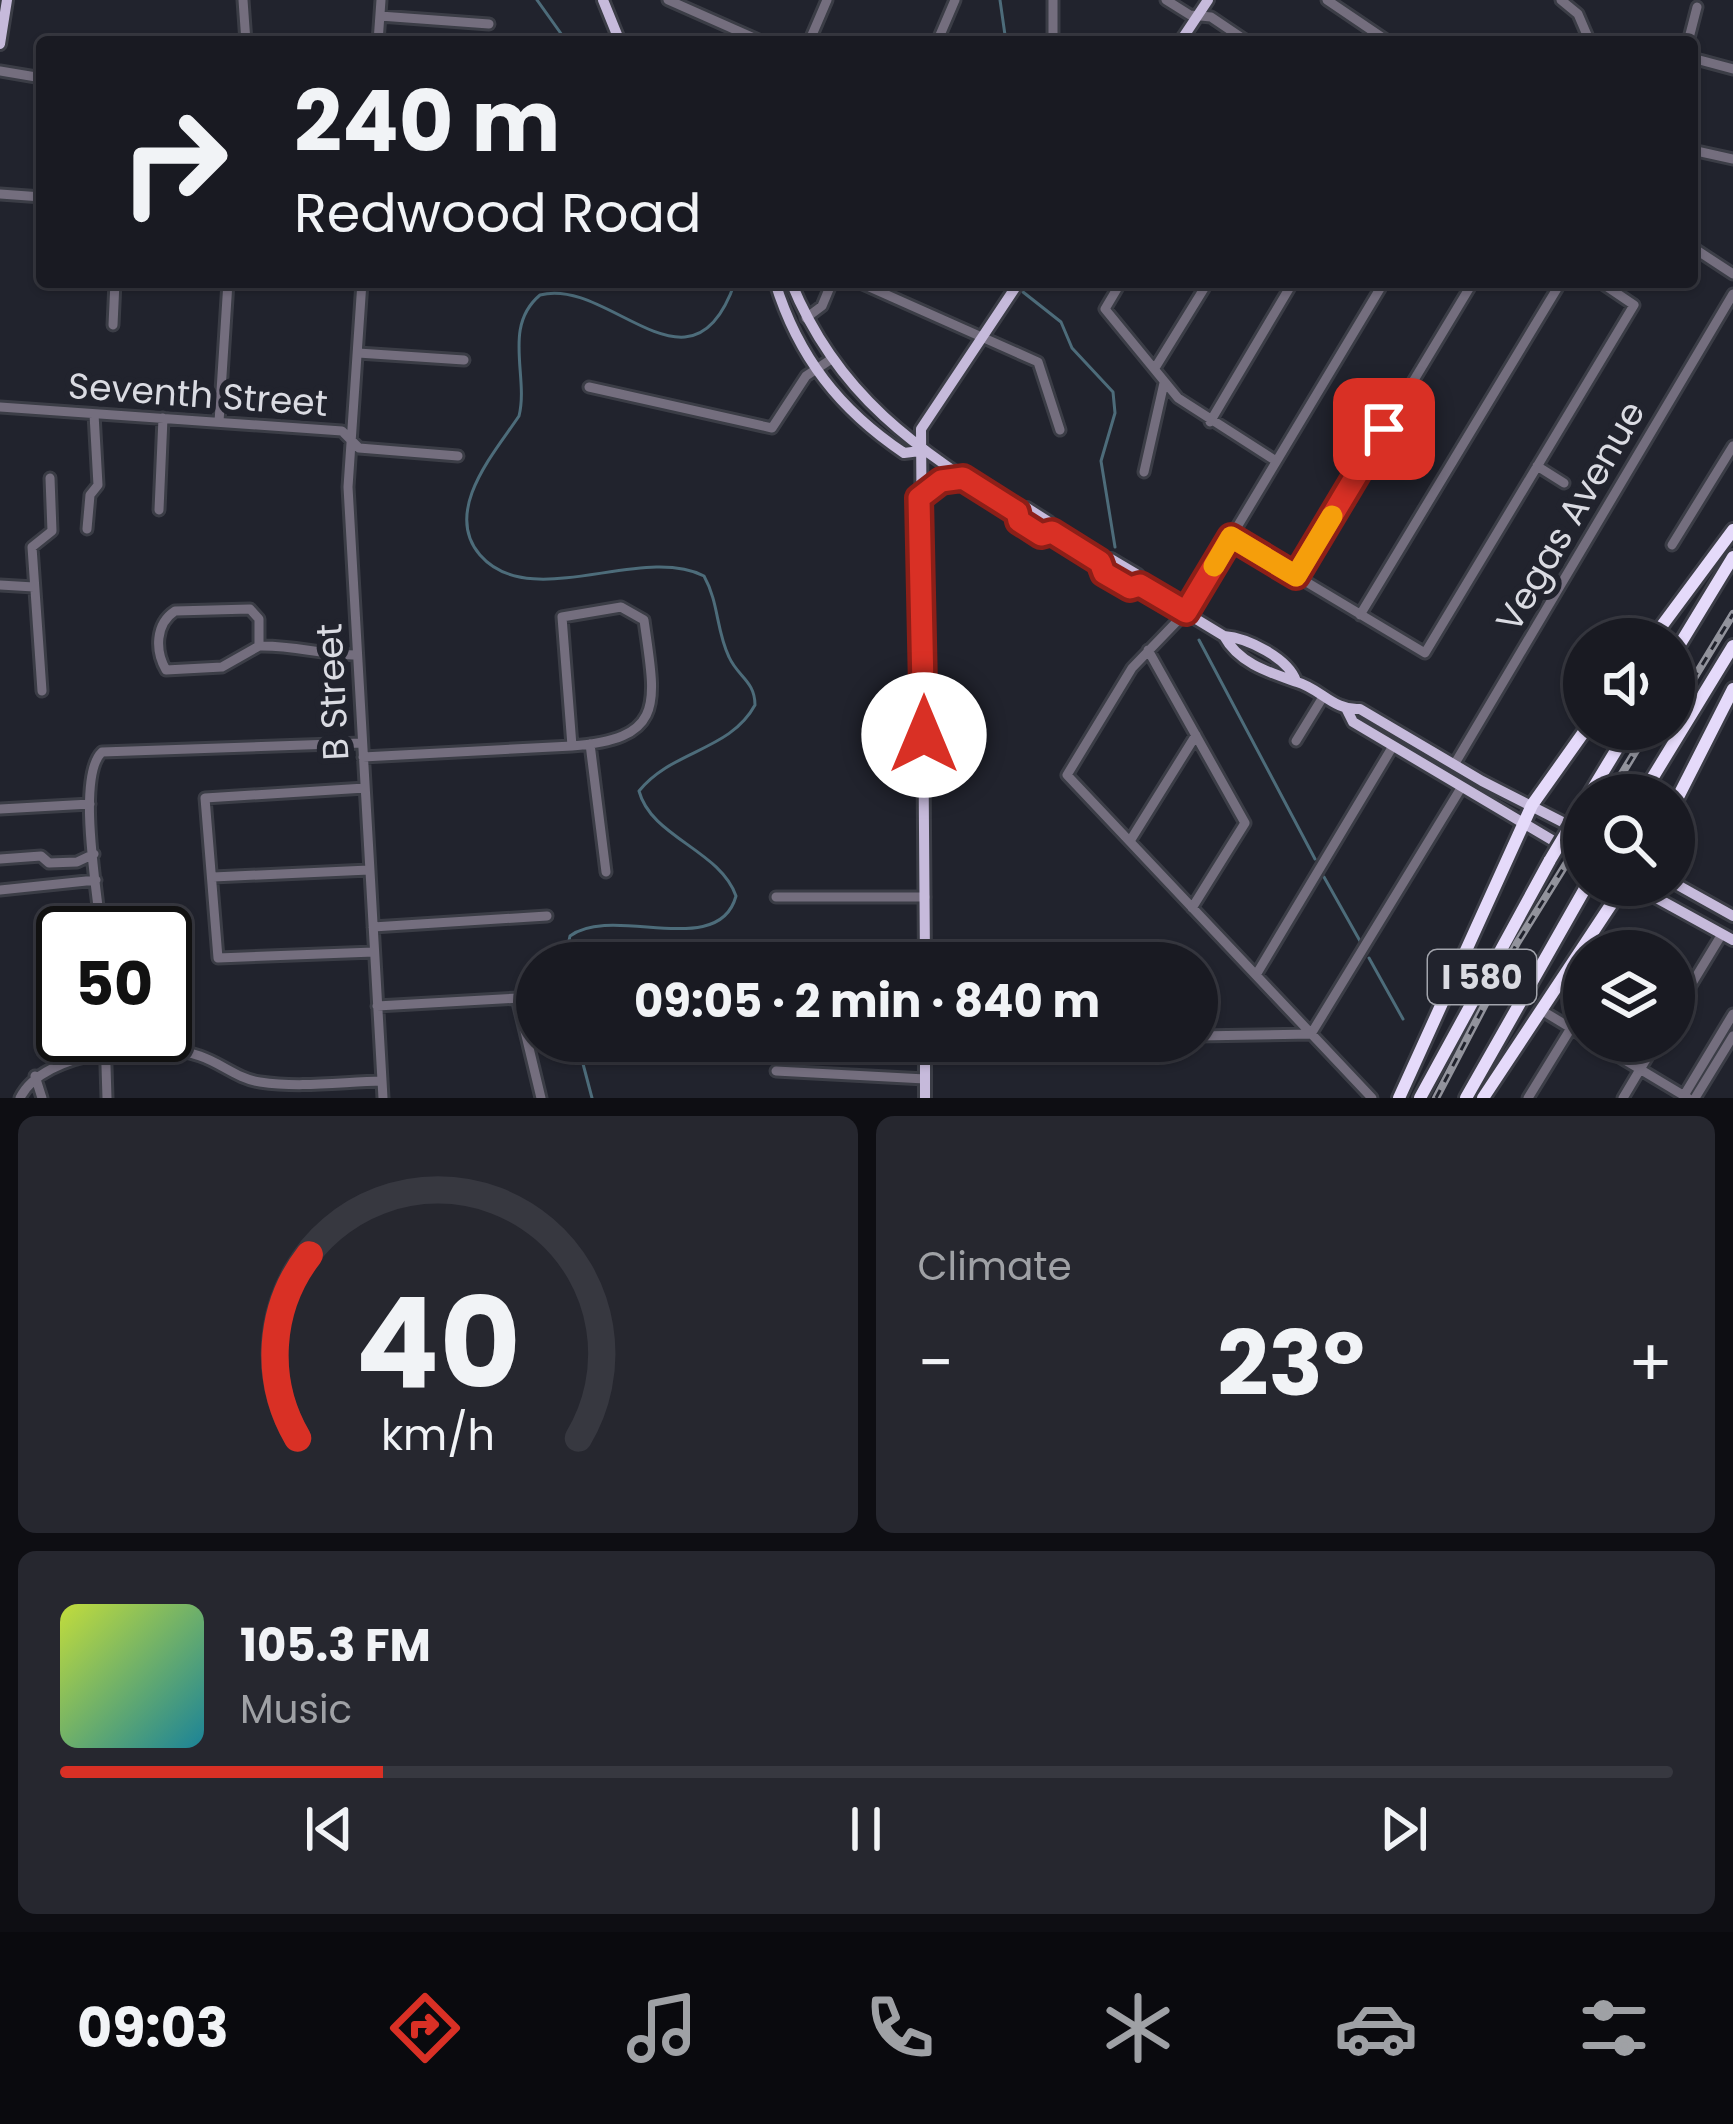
<!DOCTYPE html>
<html lang="en">
<head>
<meta charset="utf-8">
<style>
	:root { --surface:#191a22; --page:#26272f; --text:#f1f3f6; --muted:#9fa1a5; --line:#373840; --accent:#d93025 }
	body { margin:0; font-family:Poppins,sans-serif; background:var(--page); color:var(--text); height:100vh; display:flex; flex-direction:column; font-size:45px; white-space:nowrap }
	* { box-sizing:border-box; margin:0 }
	p { font-size:39px; color:var(--muted) }
	.icon { flex:none; width:66px; height:66px; fill:none; stroke:currentColor; stroke-width:2; stroke-linecap:round; stroke-linejoin:round }
	.map { position:relative; height:1098px; overflow:hidden }
	.details { display:flex; flex-direction:column; gap:18px; padding:18px; background:#0e0e13; flex:1 }
	.details>* { flex:none }
	.banner { position:absolute; left:36px; top:36px; width:1662px; height:252px; border-radius:12px; box-shadow:0 3px 9px #0004,0 0 0 3px var(--line); background:#191a22; color:var(--text); overflow:hidden }
	.buttons { position:absolute; left:1563px; top:618px; display:grid; gap:24px }
	.buttons a { display:grid; place-items:center; width:132px; height:132px; border-radius:50%; background:var(--surface); box-shadow:0 3px 9px #0004,0 0 0 3px var(--line); font-size:60px }
	.speed { position:absolute; left:36px; top:906px; display:flex; gap:24px; font-size:60px; font-weight:700; text-align:center }
	.speed>* { display:grid; place-content:center; width:156px; height:156px; border-radius:50%; background:var(--surface); box-shadow:0 3px 9px #0004,0 0 0 3px var(--line); line-height:1 }
	.speed .limit { border:6px solid #111; border-radius:18px; background:#fff; color:#111 }
	.pin { position:absolute; display:grid; place-items:center; width:102px; height:102px; color:#fff; margin:-51px; border-radius:24px; box-shadow:0 6px 18px #0006 }
	.me { position:absolute; width:132px; margin:-66px; rotate:0deg; stroke-linejoin:round; filter:drop-shadow(0 0 9px #0008) }
	.turn { display:flex; align-items:center; gap:42px; height:252px; padding:0 60px; font-size:54px }
	.turn .icon { width:156px; height:156px; stroke-width:2.5 }
	.turn b { display:block; font-size:84px; line-height:102px }
	.big { font-size:90px; font-weight:700; line-height:1.1 }
	.details .card { flex:1; display:flex; flex-direction:column; justify-content:center; gap:18px; min-width:0; padding:0 42px; border-radius:18px; background:var(--page) }
	.details .dial { align-items:center; gap:0 }
	.dial svg { height:312px; overflow:visible; fill:none; stroke:var(--line); stroke-width:7; stroke-linecap:round; text-anchor:middle }
	.dial text { fill:var(--text); stroke:none }
	.song { display:flex; align-items:center; gap:36px }
	.cover { width:144px; height:144px; border-radius:18px; background:linear-gradient(135deg,hsl(70 70% 55%),hsl(190 70% 35%)) }
	.played { height:12px; border-radius:6px; background:linear-gradient(90deg,var(--accent) 20%,var(--line) 20%) }
	.keys { display:flex; justify-content:space-around; direction:ltr }
	.heat { display:flex; justify-content:space-between; align-items:center; font-size:66px; direction:ltr }
	.details .tiles { flex:1; display:grid; gap:18px; grid-template-columns:1fr 1fr }
	.card:last-child { grid-column:span 2 }
	.trip { position:absolute; left:516px; top:942px; width:702px; height:120px; border-radius:60px; background:var(--surface); box-shadow:0 3px 9px #0004,0 0 0 3px var(--line); font-weight:700; line-height:120px; text-align:center }
	.dock { display:flex; height:192px; justify-content:space-around; align-items:center; background:#0a0a0e; color:var(--muted) }
	.dock .icon { width:84px; height:84px }
	.dock .on { color:var(--accent) }
	.dock b { font-size:54px; color:var(--text) }
	.map>svg:first-child { display:block }
</style>
</head>
<body>
<div class="map">
<svg width="1733" height="1098" viewBox="0 0 1733 1098">
	<rect width="100%" height="100%" fill="#21232d"/>
	<g fill="none" stroke-linecap="round" stroke-linejoin="round">
		<!-- stream -->
		<path stroke="#4d6c7a" stroke-width="3" d="M 537,0 L 567,42
			M 1000,0 L 1006,42
			M 1023,292 L 1061,322 L 1072,348 L 1113,392 L 1115,413 L 1101,461 L 1115,547
			M 1199,640 L 1315,859
			M 1324,877 L 1360,941
			M 1369,958 L 1403,1019
			M 564,963 L 570,936 C 613,904 719,960 736,896 C 720,850 651,837 639,791 C 672,750 730,751 755,705 C 755,681 738,677 729,657 C 716,630 719,603 704,576 C 641,544 530,613 480,555 C 442,511 495,452 519,416 C 529,376 502,327 540,295 C 609,276 692,408 735,282
			M 577,1041 L 592,1098"/>
		<defs>
			<path id="minor" d="M 243,0 L 246,42
				M 668,0 L 763,42
				M 1053,0 L 1053,42
				M 1166,0 L 1190,15 L 1211,17 L 1248,42
				M 1327,0 L 1389,42
				M 1561,0 L 1578,14 L 1590,42
				M 380,16 L 489,24
				M 378,42 L 381,0
				M 809,42 L 827,0
				M 937,42 L 955,0
				M 1688,42 L 1697,7
				M 1692,58 L 1733,69
				M 0,71 L 42,78
				M 1692,150 L 1733,159
				M 0,194 L 42,197
				M 1692,247 L 1733,274
				M 362,282 L 348,487 L 383,1098
				M 858,282 L 1038,362 L 1060,430
				M 1121,282 L 1105,309 L 1178,398 L 1276,461
				M 806,318 L 822,306 L 832,282
				M 113,325 L 115,282
				M 358,353 L 464,360
				M 1155,368 L 1208,282
				M 589,387 L 772,428 L 806,376 L 830,360
				M 0,407 L 342,431 L 359,448 L 458,456
				M 219,422 L 228,282
				M 1210,422 L 1293,282
				M 1537,466 L 1564,483
				M 1144,472 L 1164,383
				M 159,510 L 163,418
				M 87,529 L 90,495 L 98,485 L 94,414
				M 1231,537 L 1425,653 L 1634,305 L 1600,282
				M 1672,545 L 1733,446
				M 1296,576 L 1473,282
				M 0,585 L 34,587
				M 250,609 L 259,619 L 259,646 L 222,667 L 166,670 C 155,651 155,624 175,611 Z
				M 1360,615 L 1561,282
				M 259,646 C 294,645 322,655 357,655
				M 1148,650 L 1245,823 L 1192,908
				M 42,691 L 32,547 L 52,531 L 50,478
				M 1296,741 L 1323,697
				M 590,744 L 606,872
				M 363,757 L 572,746 C 668,739 655,701 644,620 L 621,607 L 562,617 L 572,746
				M 1454,765 L 1733,294
				M 365,788 L 205,798 L 218,958 L 374,952
				M 0,809 L 90,804
				M 1130,841 L 1196,735
				M 0,859 L 41,856 L 49,863 L 77,862 L 94,854
				M 213,877 L 369,870
				M 0,890 L 96,880
				M 776,897 L 925,897
				M 373,927 L 547,916
				M 101,933 C 98,896 76,776 102,752 L 362,743
				M 1008,957 L 1009,963
				M 1091,963 L 1091,956
				M 1256,975 L 1393,746
				M 517,998 L 541,1098
				M 377,1006 L 537,997
				M 1546,1013 L 1584,1036
				M 1674,1013 L 1722,934
				M 105,1035 L 107,1098
				M 1197,1036 L 1311,1034 L 1461,788
				M 1593,1041 L 1688,1098
				M 646,1050 L 693,1049 L 693,1041
				M 776,1071 L 925,1079
				M 35,1076 L 42,1098
				M 1683,1097 L 1733,1014
				M 20,1098 C 43,1050 154,1040 200,1056 C 221,1063 238,1079 260,1082 C 300,1088 341,1082 382,1081
				M 1372,1098 L 1067,775 L 1132,668 L 1186,612 L 1384,282
				M 1528,1098 L 1571,1028
				M 1623,1098 L 1657,1041
				M 1695,1098 L 1733,1036"/>
			<path id="major" d="M 603,0 L 620,42
				M 1180,42 L 1208,0
				M 0,44 L 7,0
				M 775,282 C 798,357 840,410 904,453 L 920,451
				M 791,282 C 838,397 916,448 1017,512 L 1019,521 L 1041,535 L 1052,533 L 1100,562 L 1104,573 L 1130,588 L 1140,585 L 1224,636 C 1248,638 1288,658 1296,681
				M 919,498 L 941,481 L 963,478
				M 1017,512 L 1027,508 L 1049,522 L 1052,533
				M 1100,562 L 1111,559 L 1138,575 L 1140,585
				M 1224,636 C 1239,664 1271,673 1297,682 C 1321,689 1334,711 1360,709 L 1482,781 L 1584,833
				M 1347,710 L 1353,722 L 1584,859
				M 1674,883 L 1733,916
				M 1633,885 L 1733,940
				M 925,963 L 921,429 L 1019,282
				M 925,1098 L 925,1041"/>
			<path id="highway" d="M 1652,639 L 1733,530
				M 1674,654 L 1733,557
				M 1589,795 L 1629,729
				M 1642,795 L 1733,646
				M 1674,805 L 1733,689
				M 1399,1098 L 1532,805 L 1586,729
				M 1420,1098 L 1550,860
				M 1466,1098 L 1587,885
				M 1483,1098 L 1624,885"/>
		</defs>
		<!-- minor casing -->
		<use href="#minor" stroke="#3b3d46" stroke-width="15"/>
		<!-- major casing -->
		<use href="#major" stroke="#3b3d46" stroke-width="16"/>
		<!-- highway casing -->
		<use href="#highway" stroke="#3b3d46" stroke-width="18"/>
		<!-- minor -->
		<use href="#minor" stroke="#746e7e" stroke-width="9"/>
		<!-- major -->
		<use href="#major" stroke="#c6badb" stroke-width="10"/>
		<!-- highway -->
		<use href="#highway" stroke="#e5dafa" stroke-width="12"/>
		<defs>
			<path id="rail" d="M 1674,711 L 1733,614
				M 1609,795 L 1649,729
				M 1436,1098 L 1517,943 L 1584,835"/>
		</defs>
		<!-- rail casing -->
		<use href="#rail" stroke="#92939c" stroke-width="8"/>
		<!-- rail -->
		<use href="#rail" stroke="#21232d" stroke-width="3" stroke-dasharray="9" stroke-linecap="butt"/>
		<defs>
			<path id="highway-bridge" d="M 1550,860 L 1578,813"/>
		</defs>
		<!-- highway-bridge casing -->
		<use href="#highway-bridge" stroke="#3b3d46" stroke-width="18" stroke-linecap="butt"/>
		<!-- highway-bridge -->
		<use href="#highway-bridge" stroke="#e5dafa" stroke-width="12"/>
	</g>
	<g fill="none" stroke-linecap="round" stroke-linejoin="round">
		<defs>
			<path id="route" d="M 924,735 L 919,498 L 941,481 L 963,478 L 1017,512 L 1019,521 L 1041,535 L 1052,532 L 1100,562 L 1104,573 L 1130,588 L 1140,585 L 1186,612 L 1231,537 L 1296,576 L 1384,429"/>
		</defs>
		<!-- route casing -->
		<use href="#route" stroke="#8d1f18" stroke-width="30"/>
		<!-- route -->
		<use href="#route" stroke="#d93025" stroke-width="21"/>
		<!-- slow -->
		<path stroke="#f59e0b" stroke-width="21" d="M 1214,566 L 1231,537 L 1296,576 L 1332,516"/>
	</g>
	<g text-anchor="middle" stroke-width="12" stroke-linejoin="round" paint-order="stroke">
		<!-- shield labels -->
		<rect fill="#21232d" stroke="#a2a4ac" stroke-width="3" x="1428" y="950" width="108" height="54" rx="9"/>
		<g font-size="33" font-weight="bold" fill="#dadbe2">
			<text x="1482" y="989">I 580</text>
		</g>
		<!-- street labels -->
		<g font-size="36" fill="#dadbe2" stroke="#21232d">
			<text transform="translate(198 394) rotate(4)" y="13">Seventh Street</text>
			<text transform="translate(1570 516) rotate(-60)" y="13">Vegas Avenue</text>
			<text transform="translate(332 692) rotate(-93)" y="13">B Street</text>
		</g>
	</g>
</svg>
<div class="buttons">
<a><svg class="icon" aria-label="sound" viewBox="0 0 24 24"><path d="M4 9h4l5-4v14l-5-4H4zM17 9q2 3 0 6"/></svg></a>
<a><svg class="icon" aria-label="search" viewBox="0 0 24 24"><circle cx="10" cy="10" r="6"/><path d="M15 15l6 6"/></svg></a>
<a><svg class="icon" aria-label="layers" viewBox="0 0 24 24"><path d="M12 4l9 5-9 5-9-5zM3 14l9 5 9-5"/></svg></a>
</div>
<div class="speed"><div class="limit">50</div></div>
<div class="pin" style="left:1384px;top:429px;background:#d93025"><svg class="icon" aria-label="arrive" viewBox="0 0 24 24"><path d="M6 21V4h12l-3 4 3 4H6"/></svg></div>
<svg class="me" style="left:924px;top:735px" viewBox="-20 -20 40 40"><circle r="19" fill="#fff"/><path d="M0-13L10 11 0 6-10 11z" fill="#d93025"/></svg>
<div class="trip">09:05 · 2 min · 840 m</div>
<div class="banner">
<div class="turn"><svg class="icon" aria-label="right" viewBox="0 0 24 24"><path d="M7 20v-9h11M14 6l5 5-5 5"/></svg><div><b>240 m</b>Redwood Road</div></div>
</div>
</div>
<section class="details">
<div class="tiles">
<div class="card dial"><svg viewBox="0 0 100 80">
<path d="M14 69A42 42 0 1 1 86 69"/>
<path d="M14 69A42 42 0 0 1 17 22" stroke="#d93025"/>
<text x="50" y="56" font-size="32" font-weight="700">40</text>
<text x="50" y="72" font-size="11">km/h</text>
</svg></div>
<div class="card"><p>Climate</p>
<div class="heat"><a>−</a><b class="big">23°</b><a>+</a></div>
</div>
<div class="card">
<div class="song"><i class="cover"></i><div><b>105.3 FM</b><p>Music</p></div></div>
<div class="played"></div>
<div class="keys"><svg class="icon" aria-label="previous" viewBox="0 0 24 24"><path d="M18 5L8 12l10 7zM5 5v14"/></svg><svg class="icon" aria-label="pause" viewBox="0 0 24 24"><path d="M8 5v14M16 5v14"/></svg><svg class="icon" aria-label="next" viewBox="0 0 24 24"><path d="M6 5l10 7-10 7zM19 5v14"/></svg></div>
</div>
</div>
</section>
<nav class="dock">
<b>09:03</b>
<svg class="icon on" aria-label="directions" viewBox="0 0 24 24"><path d="M12 3l9 9-9 9-9-9zM9 14v-3h6M13 9l2 2-2 2"/></svg>
<svg class="icon" aria-label="music" viewBox="0 0 24 24"><path d="M9 18V5l10-2v13"/><circle cx="6" cy="18" r="3"/><circle cx="16" cy="16" r="3"/></svg>
<svg class="icon" aria-label="phone" viewBox="0 0 24 24"><path d="M5 4h4l2 5-3 2q2 4 5 5l2-3 5 2v4C11 20 4 13 5 4z"/></svg>
<svg class="icon" aria-label="climate" viewBox="0 0 24 24"><path d="M12 3v18M4 7l16 10M4 17L20 7"/></svg>
<svg class="icon" aria-label="car" viewBox="0 0 24 24"><path d="M5 17H2v-5l4-1 3-4h7l3 4 3 1v5h-3M9 17h6M6 11h13"/><circle cx="7" cy="17" r="2"/><circle cx="17" cy="17" r="2"/></svg>
<svg class="icon" aria-label="filters" viewBox="0 0 24 24"><path d="M4 7h16M4 17h16"/><circle cx="9" cy="7" r="2"/><circle cx="15" cy="17" r="2"/></svg>
</nav>
</body>
</html>
